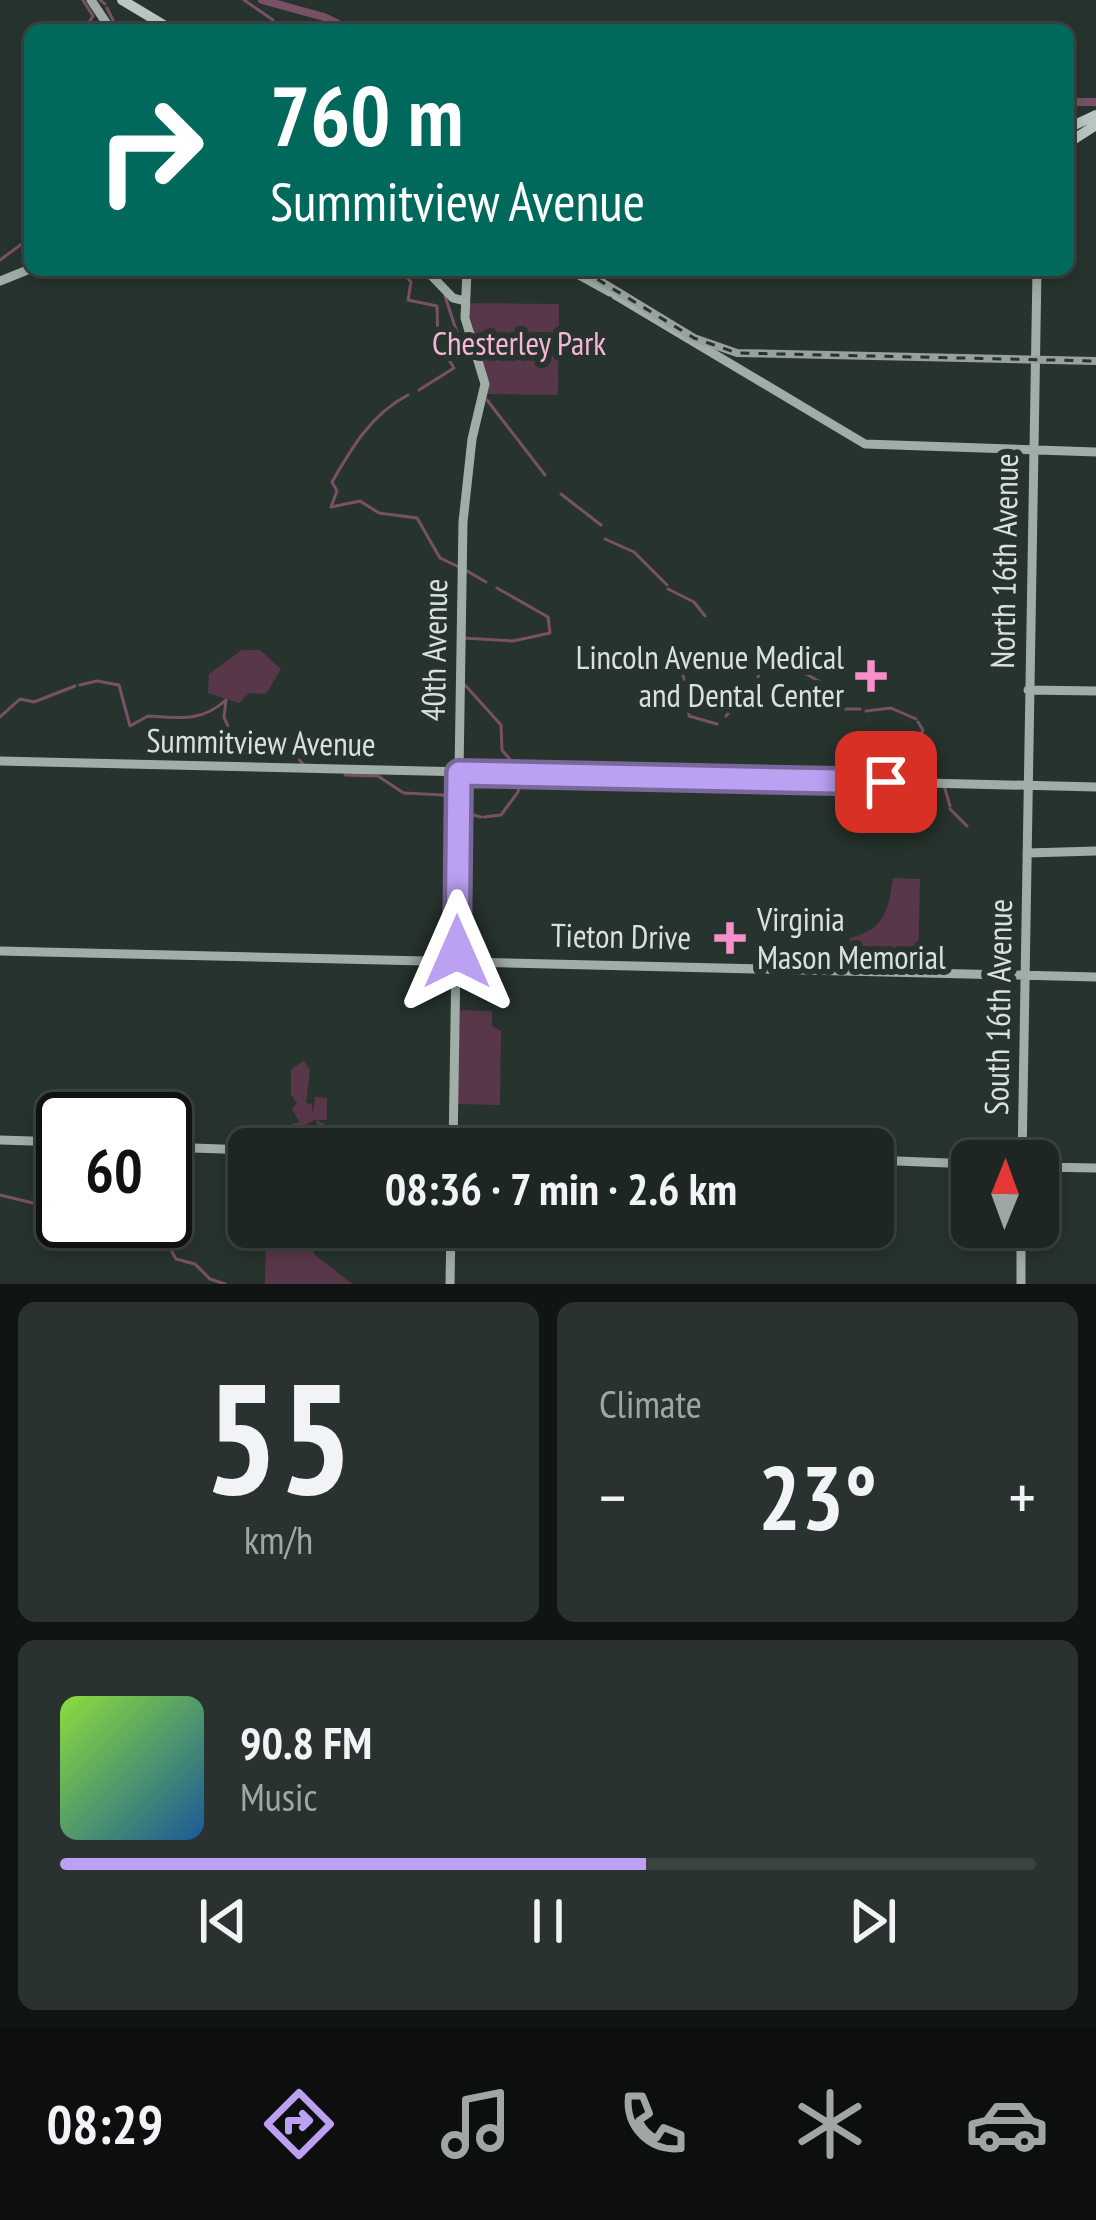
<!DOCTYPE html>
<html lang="en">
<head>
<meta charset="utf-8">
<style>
	:root { --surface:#1d2622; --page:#2a322f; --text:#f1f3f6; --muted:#a0a5a5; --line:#3b4340; --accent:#bca0f2 }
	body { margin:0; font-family:"PT Sans Narrow",sans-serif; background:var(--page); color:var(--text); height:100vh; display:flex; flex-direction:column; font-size:45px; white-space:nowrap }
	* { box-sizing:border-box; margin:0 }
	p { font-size:39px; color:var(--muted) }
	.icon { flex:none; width:66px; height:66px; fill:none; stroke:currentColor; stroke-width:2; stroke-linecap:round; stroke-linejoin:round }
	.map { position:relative; height:1284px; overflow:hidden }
	.panel { display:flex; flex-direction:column; gap:18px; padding:18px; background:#101513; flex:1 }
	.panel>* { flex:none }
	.top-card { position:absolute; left:24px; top:24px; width:1050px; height:252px; border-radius:18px; box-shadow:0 6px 18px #0003,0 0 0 3px var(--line); background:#00695c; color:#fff; overflow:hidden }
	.needle { width:78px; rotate:1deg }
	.tools { position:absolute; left:951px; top:1140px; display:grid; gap:24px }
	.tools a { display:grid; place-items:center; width:108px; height:108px; border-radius:18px; background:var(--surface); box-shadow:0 6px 18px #0003,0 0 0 3px var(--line); font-size:60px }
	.speed { position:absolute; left:36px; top:1092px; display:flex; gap:24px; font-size:60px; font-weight:700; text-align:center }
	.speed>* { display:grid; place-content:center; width:156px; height:156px; border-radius:50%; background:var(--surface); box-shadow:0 6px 18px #0003,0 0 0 3px var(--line); line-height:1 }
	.speed .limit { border:6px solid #111; border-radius:18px; background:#fff; color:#111 }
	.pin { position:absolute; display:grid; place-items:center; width:102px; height:102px; color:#fff; margin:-51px; border-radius:24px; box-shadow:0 6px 18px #0006 }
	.me { position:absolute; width:132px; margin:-66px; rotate:0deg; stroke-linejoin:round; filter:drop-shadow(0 0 9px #0008) }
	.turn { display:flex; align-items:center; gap:42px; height:252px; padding:0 48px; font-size:54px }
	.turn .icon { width:156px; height:156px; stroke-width:2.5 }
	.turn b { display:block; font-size:84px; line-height:102px }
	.big { font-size:90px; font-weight:600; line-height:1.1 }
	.panel .tile { flex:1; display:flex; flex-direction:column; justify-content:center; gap:18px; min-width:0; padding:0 42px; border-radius:18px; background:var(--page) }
	.panel .dial { align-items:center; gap:0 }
	.dial b { font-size:156px; line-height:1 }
	.song { display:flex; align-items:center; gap:36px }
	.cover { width:144px; height:144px; border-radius:18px; background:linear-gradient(135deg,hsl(90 70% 55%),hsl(210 70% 35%)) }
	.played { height:12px; border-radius:6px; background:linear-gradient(90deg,var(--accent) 60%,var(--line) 60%) }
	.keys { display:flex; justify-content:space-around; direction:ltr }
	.heat { display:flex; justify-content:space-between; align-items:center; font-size:66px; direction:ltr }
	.panel .tiles { flex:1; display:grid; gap:18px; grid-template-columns:1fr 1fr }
	.tile:last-child { grid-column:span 2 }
	.trip { position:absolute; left:228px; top:1128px; width:666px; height:120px; border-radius:18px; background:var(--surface); box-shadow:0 6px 18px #0003,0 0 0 3px var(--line); font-weight:600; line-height:120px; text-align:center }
	.dock { display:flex; height:192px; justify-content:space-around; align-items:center; background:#0c0f0e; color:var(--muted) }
	.dock .icon { width:84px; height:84px }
	.dock .selected { color:var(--accent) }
	.dock b { font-size:54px; color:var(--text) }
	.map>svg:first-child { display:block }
</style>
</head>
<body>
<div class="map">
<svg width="1096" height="1284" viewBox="0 0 1096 1284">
	<rect width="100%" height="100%" fill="#27332d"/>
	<!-- green -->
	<path fill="#59374a" d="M 467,303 L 559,304 L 558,395 L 487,394 Z
		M 242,650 L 260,650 L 281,669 L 266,694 L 249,693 L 239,703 L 208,693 L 209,674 Z
		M 893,878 L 920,879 L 918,970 L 862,968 L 849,955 L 850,938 C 885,929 888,912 893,878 Z
		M 457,1010 L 492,1011 L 492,1026 L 501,1031 L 500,1105 L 456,1104 Z
		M 304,1061 L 310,1070 L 306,1103 L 312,1104 L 313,1115 L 315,1097 L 327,1098 L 327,1120 L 317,1120 L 328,1126 L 319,1127 L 318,1133 L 316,1119 L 304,1126 L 311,1143 L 292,1139 L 292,1123 L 300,1123 L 292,1109 L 297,1103 L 291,1095 L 291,1069 Z
		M 266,1237 L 308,1237 L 314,1254 L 352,1284 L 265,1284 Z"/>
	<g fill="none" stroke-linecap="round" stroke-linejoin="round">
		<!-- stream -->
		<path stroke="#795166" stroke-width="3" d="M 83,0 L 93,16 L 86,27
			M 100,0 L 105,4
			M 244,0 L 273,20
			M 107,8 L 118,30
			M 270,30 L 280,25 L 287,30
			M 0,260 L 30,238
			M 401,270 L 411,282 L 408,300 L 437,306 L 438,342 L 454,368 L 419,390
			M 418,270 L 431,279
			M 445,296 L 461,345
			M 408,395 C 371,414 351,449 332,482 L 337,491 L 331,507 L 360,501 L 379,513 L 417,518 L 440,558 L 459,567
			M 487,400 L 545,475
			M 561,494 L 601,525
			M 605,539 L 634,552 L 667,585
			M 467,571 L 486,582
			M 668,589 L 694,602 L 705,616
			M 463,638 L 513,641 L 550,633 L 548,617 L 497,588
			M 684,680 L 682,669 L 695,665
			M 756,682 L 764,662 L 777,657 L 820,682
			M 687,684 L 689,716 L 717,724
			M 80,685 L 97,681 L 119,685 L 130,726 L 148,716 C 180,718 202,722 226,700 L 224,717 L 233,738 L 268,745 L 282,741 L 304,765
			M 465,685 L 501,725 L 502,750 L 518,769
			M 745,695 L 755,686
			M 823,697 L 827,705 L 837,708
			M 841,709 L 860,709
			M 866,711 L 891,708 L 916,719
			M 726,716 L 737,702
			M 0,717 L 20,699 L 34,702 L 75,686
			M 918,740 L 923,730 L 918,722
			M 914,773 L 904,760 L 915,742
			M 918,773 L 927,776
			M 345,775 L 378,776 L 402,792
			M 945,789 L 950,806
			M 404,793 L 443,795 L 456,804
			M 950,809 L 967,826
			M 461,812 L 481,817
			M 484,817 L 501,815 L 518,792 L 520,778
			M 0,1195 L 37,1204 L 37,1225 L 44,1237 C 64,1236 77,1227 101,1230 C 124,1232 140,1245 167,1243 L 176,1259 L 195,1264 L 210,1279 L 225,1284"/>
		<!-- river -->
		<path stroke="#795166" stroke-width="8" d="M 262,0 L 324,17 L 351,30
			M 1068,102 L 1096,102"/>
		<!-- major -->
		<path stroke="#a1aea8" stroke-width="9" d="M 91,0 L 111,30
			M 426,270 L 453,298 L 465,301
			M 570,270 L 610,292
			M 0,281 L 30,269
			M 615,295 L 865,444 L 1096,452
			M 1028,690 L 1096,691
			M 0,761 L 1096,787
			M 1027,853 L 1096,851
			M 0,951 L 1096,977
			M 0,1140 L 63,1142
			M 165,1147 L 249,1150
			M 453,1149 L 463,522 L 472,439 L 485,384 L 465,318 L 467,270
			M 873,1160 L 972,1164
			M 1022,1161 L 1037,270
			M 1038,1167 L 1096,1168
			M 450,1284 L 451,1227
			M 1021,1284 L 1021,1227"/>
		<!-- highway -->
		<path stroke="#b8c7c0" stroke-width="10" d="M 122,0 L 172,30
			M 1068,128 L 1096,115
			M 1068,143 L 1096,125"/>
		<defs>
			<path id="rail" d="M 582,270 L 694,338 L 737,353 L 1096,361"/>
		</defs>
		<!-- rail casing -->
		<use href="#rail" stroke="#98a19c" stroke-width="8"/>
		<!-- rail -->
		<use href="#rail" stroke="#27332d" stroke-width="3" stroke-dasharray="9" stroke-linecap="butt"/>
	</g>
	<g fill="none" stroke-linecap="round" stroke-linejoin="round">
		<defs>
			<path id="route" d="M 457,952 L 459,773 L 886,782"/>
		</defs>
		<!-- route casing -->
		<use href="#route" stroke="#7a689d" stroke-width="30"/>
		<!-- route -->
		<use href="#route" stroke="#bca0f2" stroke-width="21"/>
	</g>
	<!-- markers -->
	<g fill="#f98fca" stroke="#27332d" stroke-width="4.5">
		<path d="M865 658h12v12h12v12h-12v12h-12v-12h-12v-12h12z"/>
		<path d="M724 920h12v12h12v12h-12v12h-12v-12h-12v-12h12z"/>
	</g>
	<g text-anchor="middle" stroke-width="12" stroke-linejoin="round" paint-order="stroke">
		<!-- park labels -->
		<g font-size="33" fill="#f8b4d8" stroke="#27332d">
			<text x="519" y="355">Chesterley Park</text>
		</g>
		<!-- street labels -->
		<g font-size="33" fill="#d9e1dd" stroke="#27332d">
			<text transform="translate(1004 561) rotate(-89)" y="12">North 16th Avenue</text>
			<text transform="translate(434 650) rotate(-89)" y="12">40th Avenue</text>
			<text transform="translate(261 742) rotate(1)" y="12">Summitview Avenue</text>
			<text transform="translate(621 936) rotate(1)" y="12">Tieton Drive</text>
			<text transform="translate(998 1007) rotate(-89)" y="12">South 16th Avenue</text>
		</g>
		<!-- poi labels -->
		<g font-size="33" fill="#d9e1dd" stroke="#27332d" text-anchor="end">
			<text x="844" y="669">Lincoln Avenue Medical<tspan x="844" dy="38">and Dental Center</tspan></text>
			<text x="757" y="931" text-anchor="start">Virginia<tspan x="757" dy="38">Mason Memorial</tspan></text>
		</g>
	</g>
</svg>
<div class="tools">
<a><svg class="needle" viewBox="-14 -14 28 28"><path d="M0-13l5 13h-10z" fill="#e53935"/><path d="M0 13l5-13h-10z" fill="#a0a5a5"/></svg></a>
</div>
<div class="speed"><div class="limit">60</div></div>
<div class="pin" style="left:886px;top:782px;background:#d93025"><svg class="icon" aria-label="arrive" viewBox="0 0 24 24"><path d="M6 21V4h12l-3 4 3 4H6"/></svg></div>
<svg class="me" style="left:457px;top:952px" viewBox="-20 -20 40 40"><path d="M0-17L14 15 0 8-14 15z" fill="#bca0f2" stroke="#fff" stroke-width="4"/></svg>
<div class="trip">08:36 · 7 min · 2.6 km</div>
<div class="top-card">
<div class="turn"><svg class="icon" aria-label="right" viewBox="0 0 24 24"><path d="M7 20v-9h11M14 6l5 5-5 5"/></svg><div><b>760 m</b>Summitview Avenue</div></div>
</div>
</div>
<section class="panel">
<div class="tiles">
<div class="tile dial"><b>55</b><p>km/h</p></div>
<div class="tile"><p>Climate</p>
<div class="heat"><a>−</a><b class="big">23°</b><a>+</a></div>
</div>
<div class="tile">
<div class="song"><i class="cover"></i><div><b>90.8 FM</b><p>Music</p></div></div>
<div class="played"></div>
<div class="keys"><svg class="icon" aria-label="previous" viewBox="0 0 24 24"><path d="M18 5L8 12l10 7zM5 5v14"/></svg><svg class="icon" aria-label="pause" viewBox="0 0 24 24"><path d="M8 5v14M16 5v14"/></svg><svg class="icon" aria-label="next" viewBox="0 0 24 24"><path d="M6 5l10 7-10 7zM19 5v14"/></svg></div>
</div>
</div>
</section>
<nav class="dock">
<b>08:29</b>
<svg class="icon selected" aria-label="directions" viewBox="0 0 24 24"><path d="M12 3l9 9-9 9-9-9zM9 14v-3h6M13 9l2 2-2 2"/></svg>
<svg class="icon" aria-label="music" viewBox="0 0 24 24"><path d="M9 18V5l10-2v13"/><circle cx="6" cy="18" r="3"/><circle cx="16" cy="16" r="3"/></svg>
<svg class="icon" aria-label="phone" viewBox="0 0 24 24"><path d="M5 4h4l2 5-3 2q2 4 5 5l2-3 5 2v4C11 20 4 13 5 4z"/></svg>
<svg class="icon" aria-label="climate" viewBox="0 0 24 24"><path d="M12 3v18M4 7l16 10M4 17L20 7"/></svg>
<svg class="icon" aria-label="car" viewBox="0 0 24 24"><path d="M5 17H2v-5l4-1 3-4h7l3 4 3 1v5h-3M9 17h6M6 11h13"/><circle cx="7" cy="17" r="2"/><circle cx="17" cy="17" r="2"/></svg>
</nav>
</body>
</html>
